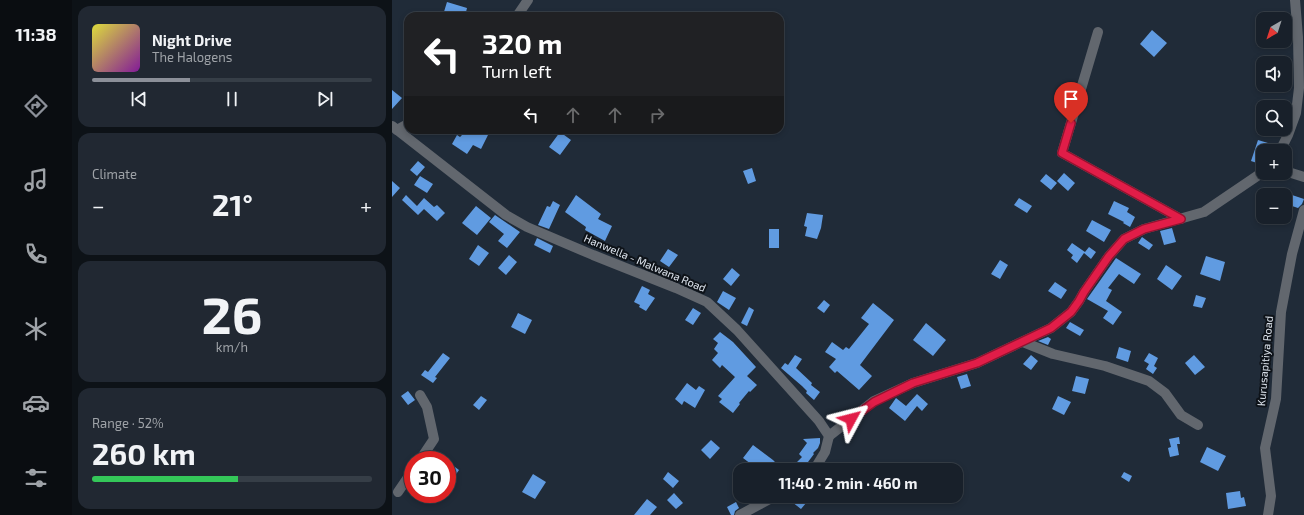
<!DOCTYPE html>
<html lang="en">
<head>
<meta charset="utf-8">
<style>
	:root { --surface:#18202a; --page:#212832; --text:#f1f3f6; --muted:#9fa3a8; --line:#363e47; --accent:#8c9099 }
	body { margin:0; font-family:"Exo 2",sans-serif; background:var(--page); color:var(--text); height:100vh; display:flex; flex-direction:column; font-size:15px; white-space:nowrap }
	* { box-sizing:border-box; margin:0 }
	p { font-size:13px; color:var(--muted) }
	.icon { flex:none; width:22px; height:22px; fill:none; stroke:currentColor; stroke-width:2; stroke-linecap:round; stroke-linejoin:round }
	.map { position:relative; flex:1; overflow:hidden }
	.panel { display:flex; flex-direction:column; gap:6px; padding:6px; background:#0d1217; width:320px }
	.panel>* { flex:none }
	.hud { position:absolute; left:12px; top:12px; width:380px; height:122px; border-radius:12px; box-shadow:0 2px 6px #0003,0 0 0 1px var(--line); background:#202124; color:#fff; overflow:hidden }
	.needle { width:26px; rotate:219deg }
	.tools { position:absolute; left:864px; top:12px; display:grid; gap:8px }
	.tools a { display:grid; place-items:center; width:36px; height:36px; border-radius:8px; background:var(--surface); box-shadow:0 2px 6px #0003,0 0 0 1px var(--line); font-size:20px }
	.speed { position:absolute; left:12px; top:451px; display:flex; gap:8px; font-size:20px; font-weight:700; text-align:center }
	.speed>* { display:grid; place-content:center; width:52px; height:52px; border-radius:50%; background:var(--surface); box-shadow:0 2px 6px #0003,0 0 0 1px var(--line); line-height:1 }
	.speed .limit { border:6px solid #d22; background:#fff; color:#111 }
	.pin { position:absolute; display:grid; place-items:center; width:34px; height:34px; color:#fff; margin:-41px -17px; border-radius:50% 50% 50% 0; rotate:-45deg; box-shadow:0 0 4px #0007 }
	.pin .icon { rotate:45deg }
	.me { position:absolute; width:44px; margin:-22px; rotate:52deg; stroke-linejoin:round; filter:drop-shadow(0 0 3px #0008) }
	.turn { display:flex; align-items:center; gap:14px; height:84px; padding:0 12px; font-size:18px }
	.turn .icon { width:52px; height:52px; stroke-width:2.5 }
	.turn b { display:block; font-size:28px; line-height:34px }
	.lanes { display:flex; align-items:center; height:38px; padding:0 12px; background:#0003; justify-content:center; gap:20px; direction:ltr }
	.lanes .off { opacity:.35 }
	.big { font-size:30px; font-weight:700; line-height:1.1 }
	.panel .widget { flex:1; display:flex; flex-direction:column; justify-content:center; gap:6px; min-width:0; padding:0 14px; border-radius:12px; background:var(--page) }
	.panel .dial { align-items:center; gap:0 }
	.dial b { font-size:52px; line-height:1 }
	.song { display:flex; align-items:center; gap:12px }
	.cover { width:48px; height:48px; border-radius:6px; background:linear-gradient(135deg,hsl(60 70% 55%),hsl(290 70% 35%)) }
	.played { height:4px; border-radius:2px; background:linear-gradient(90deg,var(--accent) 35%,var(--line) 35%) }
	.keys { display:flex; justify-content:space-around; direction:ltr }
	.heat { display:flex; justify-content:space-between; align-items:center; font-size:22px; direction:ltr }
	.charge { height:6px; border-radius:3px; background:linear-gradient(90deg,#34c759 52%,var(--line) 0) }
	.trip { position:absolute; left:341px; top:463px; width:230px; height:40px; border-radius:12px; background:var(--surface); box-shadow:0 2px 6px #0003,0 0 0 1px var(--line); font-weight:700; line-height:40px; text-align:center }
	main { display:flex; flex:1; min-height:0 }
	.tabs { display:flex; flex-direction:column; width:72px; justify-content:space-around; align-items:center; background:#0a0d11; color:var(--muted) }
	.tabs .icon { width:28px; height:28px }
	.tabs .selected { color:var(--accent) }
	.tabs b { font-size:18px; color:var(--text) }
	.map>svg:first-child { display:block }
</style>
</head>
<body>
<main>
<nav class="tabs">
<b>11:38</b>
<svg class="icon selected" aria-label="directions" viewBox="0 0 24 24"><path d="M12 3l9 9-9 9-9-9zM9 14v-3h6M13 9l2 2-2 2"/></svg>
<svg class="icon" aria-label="music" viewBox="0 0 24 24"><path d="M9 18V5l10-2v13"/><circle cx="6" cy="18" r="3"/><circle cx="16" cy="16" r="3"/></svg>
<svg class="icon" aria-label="phone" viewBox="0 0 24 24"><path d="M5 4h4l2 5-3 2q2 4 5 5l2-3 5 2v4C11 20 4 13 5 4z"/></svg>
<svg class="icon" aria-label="climate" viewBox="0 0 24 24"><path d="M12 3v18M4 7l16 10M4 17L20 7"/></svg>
<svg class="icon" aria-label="car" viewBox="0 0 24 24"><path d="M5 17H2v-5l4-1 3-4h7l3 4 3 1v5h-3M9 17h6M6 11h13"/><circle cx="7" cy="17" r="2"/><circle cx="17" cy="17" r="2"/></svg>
<svg class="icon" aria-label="filters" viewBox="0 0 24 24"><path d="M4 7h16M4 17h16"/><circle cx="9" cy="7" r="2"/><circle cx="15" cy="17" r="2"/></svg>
</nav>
<section class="panel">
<div class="widget">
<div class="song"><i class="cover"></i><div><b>Night Drive</b><p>The Halogens</p></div></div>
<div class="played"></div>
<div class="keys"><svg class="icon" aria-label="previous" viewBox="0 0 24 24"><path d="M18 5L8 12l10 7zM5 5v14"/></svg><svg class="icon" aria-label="pause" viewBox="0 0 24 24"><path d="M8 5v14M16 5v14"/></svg><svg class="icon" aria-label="next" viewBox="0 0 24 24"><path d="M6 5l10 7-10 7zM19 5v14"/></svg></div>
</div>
<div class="widget"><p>Climate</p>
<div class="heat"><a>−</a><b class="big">21°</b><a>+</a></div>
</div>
<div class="widget dial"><b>26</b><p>km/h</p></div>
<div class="widget"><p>Range · 52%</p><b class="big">260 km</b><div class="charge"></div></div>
</section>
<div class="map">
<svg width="912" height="515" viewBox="0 0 912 515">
	<rect width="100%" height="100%" fill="#202b38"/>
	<!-- building -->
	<path fill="#609be1" d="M 55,2 L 75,8 L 73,16 L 55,16 L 51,15 Z
		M 760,30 L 775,43 L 762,57 L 748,44 Z
		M 0,90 L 10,98 L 0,109 Z
		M 75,130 L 89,130 L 96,135 L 89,149 L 81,145 L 75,154 L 60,144 L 65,135 L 68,137 Z
		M 168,132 L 179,140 L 168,155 L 157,147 Z
		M 866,140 L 876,143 L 874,151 L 871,151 L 871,165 L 859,161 Z
		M 26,161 L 33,167 L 25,176 L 18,170 Z
		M 360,168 L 364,181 L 356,184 L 351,171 Z
		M 672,173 L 683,183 L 676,191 L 665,181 Z
		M 654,174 L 665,183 L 659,190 L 648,181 Z
		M 28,176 L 41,184 L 35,193 L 22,185 Z
		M 0,181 L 8,188 L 0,197 Z
		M 14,195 L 25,206 L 32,198 L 42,207 L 45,205 L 53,213 L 45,221 L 32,209 L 26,215 L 10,200 Z
		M 184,195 L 209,214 L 206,219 L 220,226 L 213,241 L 193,230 L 194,227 L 173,212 Z
		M 900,195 L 912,199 L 910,204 L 906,208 L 897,205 Z
		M 627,198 L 640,206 L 635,213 L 622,205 Z
		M 161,201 L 168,205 L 157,229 L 146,225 L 155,206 L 158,207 Z
		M 722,201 L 737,208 L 735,212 L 743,217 L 738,227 L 731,223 L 732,222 L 716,214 Z
		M 84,206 L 99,218 L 85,235 L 70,223 Z
		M 415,213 L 431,215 L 429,228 L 425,239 L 413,236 L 415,227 L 412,226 Z
		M 103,215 L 128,232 L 115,248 L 106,241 L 112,234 L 97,222 Z
		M 700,220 L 719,230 L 712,242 L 694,231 Z
		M 780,228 L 784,242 L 772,245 L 768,231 Z
		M 377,229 L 387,229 L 387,248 L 377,248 Z
		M 750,237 L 761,245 L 757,250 L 746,243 Z
		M 145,238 L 161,246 L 158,253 L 142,245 Z
		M 680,243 L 693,252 L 697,247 L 704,252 L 699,259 L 692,253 L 685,263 L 679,258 L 681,255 L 675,250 Z
		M 86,245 L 97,253 L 87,266 L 77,259 Z
		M 276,249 L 286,255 L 277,267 L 268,261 Z
		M 117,255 L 125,262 L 114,275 L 106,268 Z
		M 814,256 L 833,262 L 828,281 L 808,274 Z
		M 724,258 L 749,274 L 742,284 L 727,274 L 716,288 L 720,290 L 714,301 L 730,312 L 721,325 L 711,318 L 716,311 L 695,299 Z
		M 608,260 L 616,265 L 608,279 L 599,274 Z
		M 774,265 L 790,276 L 780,290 L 765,279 Z
		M 340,268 L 348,275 L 339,286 L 331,279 Z
		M 663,282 L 675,290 L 669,299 L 656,291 Z
		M 250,286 L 258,290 L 256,294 L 263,298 L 254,311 L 247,307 L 248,305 L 242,302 Z
		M 331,291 L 344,298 L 337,310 L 325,302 Z
		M 804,295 L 814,298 L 810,308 L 801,306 Z
		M 432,300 L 438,305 L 432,313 L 425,308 Z
		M 481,303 L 502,320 L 468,365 L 480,376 L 467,390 L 445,371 L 443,373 L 437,367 L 444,359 L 433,352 L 440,342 L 451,350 L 454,347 L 457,349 L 477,324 L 469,318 Z
		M 357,307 L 362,310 L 355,326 L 349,323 Z
		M 301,308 L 309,313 L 301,325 L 293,320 Z
		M 126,313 L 140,320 L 133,334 L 119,327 Z
		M 678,322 L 692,330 L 688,336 L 674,328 Z
		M 534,323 L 554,340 L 541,356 L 521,340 Z
		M 328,332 L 341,342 L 364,367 L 355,376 L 365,385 L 358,392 L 357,391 L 347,403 L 348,404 L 341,413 L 327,402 L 330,399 L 326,396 L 343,377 L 330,365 L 328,368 L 320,360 L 326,353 L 322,349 L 326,343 L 321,339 Z
		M 656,337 L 659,339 L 656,345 L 646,341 Z
		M 727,347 L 739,351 L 736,362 L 724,358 Z
		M 51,353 L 58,358 L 43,377 L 45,378 L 41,383 L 29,375 L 33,370 L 36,372 Z
		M 757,353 L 766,358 L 762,366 L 765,368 L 761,374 L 754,369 L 757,364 L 752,361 Z
		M 403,355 L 410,359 L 404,368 L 420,383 L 419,385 L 428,392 L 422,400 L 414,393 L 415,391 L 410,386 L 389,368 L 393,363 L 396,365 Z
		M 639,355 L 646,361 L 639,370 L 631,364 Z
		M 802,355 L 813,367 L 803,375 L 793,363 Z
		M 575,374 L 579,386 L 569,389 L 565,377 Z
		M 684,376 L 697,379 L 693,394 L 680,391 Z
		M 295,383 L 304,390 L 307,386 L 313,390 L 303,408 L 292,401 L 290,405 L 283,399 Z
		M 16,391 L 23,400 L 16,405 L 9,396 Z
		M 525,394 L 536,404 L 530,411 L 525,406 L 513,421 L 497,408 L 504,398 L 514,406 Z
		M 89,396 L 95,400 L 87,410 L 81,405 Z
		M 666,396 L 679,402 L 672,415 L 660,409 Z
		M 787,437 L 788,444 L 785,444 L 787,455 L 778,457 L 776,448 L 779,447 L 777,439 Z
		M 428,438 L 428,443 L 426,448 L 421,453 L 422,454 L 416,462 L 418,464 L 412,470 L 404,463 L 410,457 L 407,454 L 415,443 L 411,439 Z
		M 319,440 L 328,448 L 318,459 L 309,450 Z
		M 361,445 L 381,460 L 391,470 L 369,470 L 365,466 L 363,467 L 351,458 Z
		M 815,447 L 834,456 L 826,471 L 808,462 Z
		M 55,461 L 67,470 L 60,480 L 55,476 Z
		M 276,472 L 287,481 L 281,488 L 271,479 Z
		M 732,472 L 740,476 L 737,482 L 729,477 Z
		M 141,474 L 154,482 L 143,499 L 130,492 Z
		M 848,491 L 849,498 L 852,497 L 854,506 L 836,509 L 834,493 Z
		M 282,493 L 291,503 L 284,509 L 275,500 Z
		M 405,496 L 420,496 L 409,509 L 400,502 Z
		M 478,496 L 494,496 L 488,504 Z
		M 255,499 L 265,507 L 258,515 L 242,515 Z
		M 344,502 L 347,508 L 343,511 L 342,515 L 339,515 L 335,507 Z"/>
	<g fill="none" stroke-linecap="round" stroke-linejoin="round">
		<!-- minor -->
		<path stroke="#62676e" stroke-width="10" d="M 125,16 L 136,0
			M 706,32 L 670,153 L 789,219
			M 5,130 L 16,124
			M 888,151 L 896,135 L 904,113 L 907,88 L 906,37 L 903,0
			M 893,171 L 912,177
			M 631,342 L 661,354 L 713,366 L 757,381 L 773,393 L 789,415 L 806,425
			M 437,436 L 482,401 L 521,383 L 585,363 L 659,328 L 679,312 L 687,301 L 692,292 L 717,256 L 732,239 L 752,229 L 812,212 L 871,172
			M 28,460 L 42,439 L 35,407 L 28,395
			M 6,492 L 21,470
			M 876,515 L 879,496 L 873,448 L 884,399 L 889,312 L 900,254 L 912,210"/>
		<!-- tertiary -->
		<path stroke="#62676e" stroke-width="10" d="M 0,126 L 114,215 L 135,227 L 201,255 L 284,288 L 315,302 L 345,330 L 427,421 L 437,436 L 433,452 L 422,470
			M 348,515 L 383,496"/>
	</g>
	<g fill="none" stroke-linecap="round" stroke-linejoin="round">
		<defs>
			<path id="route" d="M 459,419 L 482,402 L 521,383 L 585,363 L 659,328 L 679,312 L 687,301 L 692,292 L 717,256 L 732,239 L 752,229 L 789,219 L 670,153 L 679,123"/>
		</defs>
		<!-- route casing -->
		<use href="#route" stroke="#92132f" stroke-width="10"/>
		<!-- route -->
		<use href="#route" stroke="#e11d48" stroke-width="7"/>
	</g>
	<g text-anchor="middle" stroke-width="4" stroke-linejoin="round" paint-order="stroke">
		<!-- street labels -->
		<g font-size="11" fill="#dfe6ef" stroke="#0e1319">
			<text transform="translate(253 263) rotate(23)" y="4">Hanwella - Malwana Road</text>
			<text transform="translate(873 361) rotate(-85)" y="4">Kurusapitiya Road</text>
		</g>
	</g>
</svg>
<div class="tools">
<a><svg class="needle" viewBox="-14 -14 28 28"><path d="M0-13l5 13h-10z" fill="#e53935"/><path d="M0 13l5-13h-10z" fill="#9fa3a8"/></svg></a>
<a><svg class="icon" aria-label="sound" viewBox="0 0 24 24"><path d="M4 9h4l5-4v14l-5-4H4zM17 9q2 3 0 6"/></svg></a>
<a><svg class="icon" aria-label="search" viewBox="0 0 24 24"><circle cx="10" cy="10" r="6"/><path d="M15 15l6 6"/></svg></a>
<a>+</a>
<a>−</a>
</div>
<div class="speed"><div class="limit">30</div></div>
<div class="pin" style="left:679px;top:123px;background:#d93025"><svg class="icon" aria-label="arrive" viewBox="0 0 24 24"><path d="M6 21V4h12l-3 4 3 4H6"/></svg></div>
<svg class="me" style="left:459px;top:419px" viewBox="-20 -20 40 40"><path d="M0-17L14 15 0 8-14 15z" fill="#e11d48" stroke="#fff" stroke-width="4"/></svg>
<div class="trip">11:40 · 2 min · 460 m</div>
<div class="hud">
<div class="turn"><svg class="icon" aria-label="left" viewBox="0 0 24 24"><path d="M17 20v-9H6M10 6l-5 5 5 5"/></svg><div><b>320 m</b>Turn left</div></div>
<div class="lanes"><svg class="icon" aria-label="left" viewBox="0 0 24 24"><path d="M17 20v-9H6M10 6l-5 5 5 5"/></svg><svg class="icon off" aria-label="ahead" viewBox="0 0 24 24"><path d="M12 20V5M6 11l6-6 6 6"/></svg><svg class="icon off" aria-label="ahead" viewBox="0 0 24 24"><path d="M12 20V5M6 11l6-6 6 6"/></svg><svg class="icon off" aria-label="right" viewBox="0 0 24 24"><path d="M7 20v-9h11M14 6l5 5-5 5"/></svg></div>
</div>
</div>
</main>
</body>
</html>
